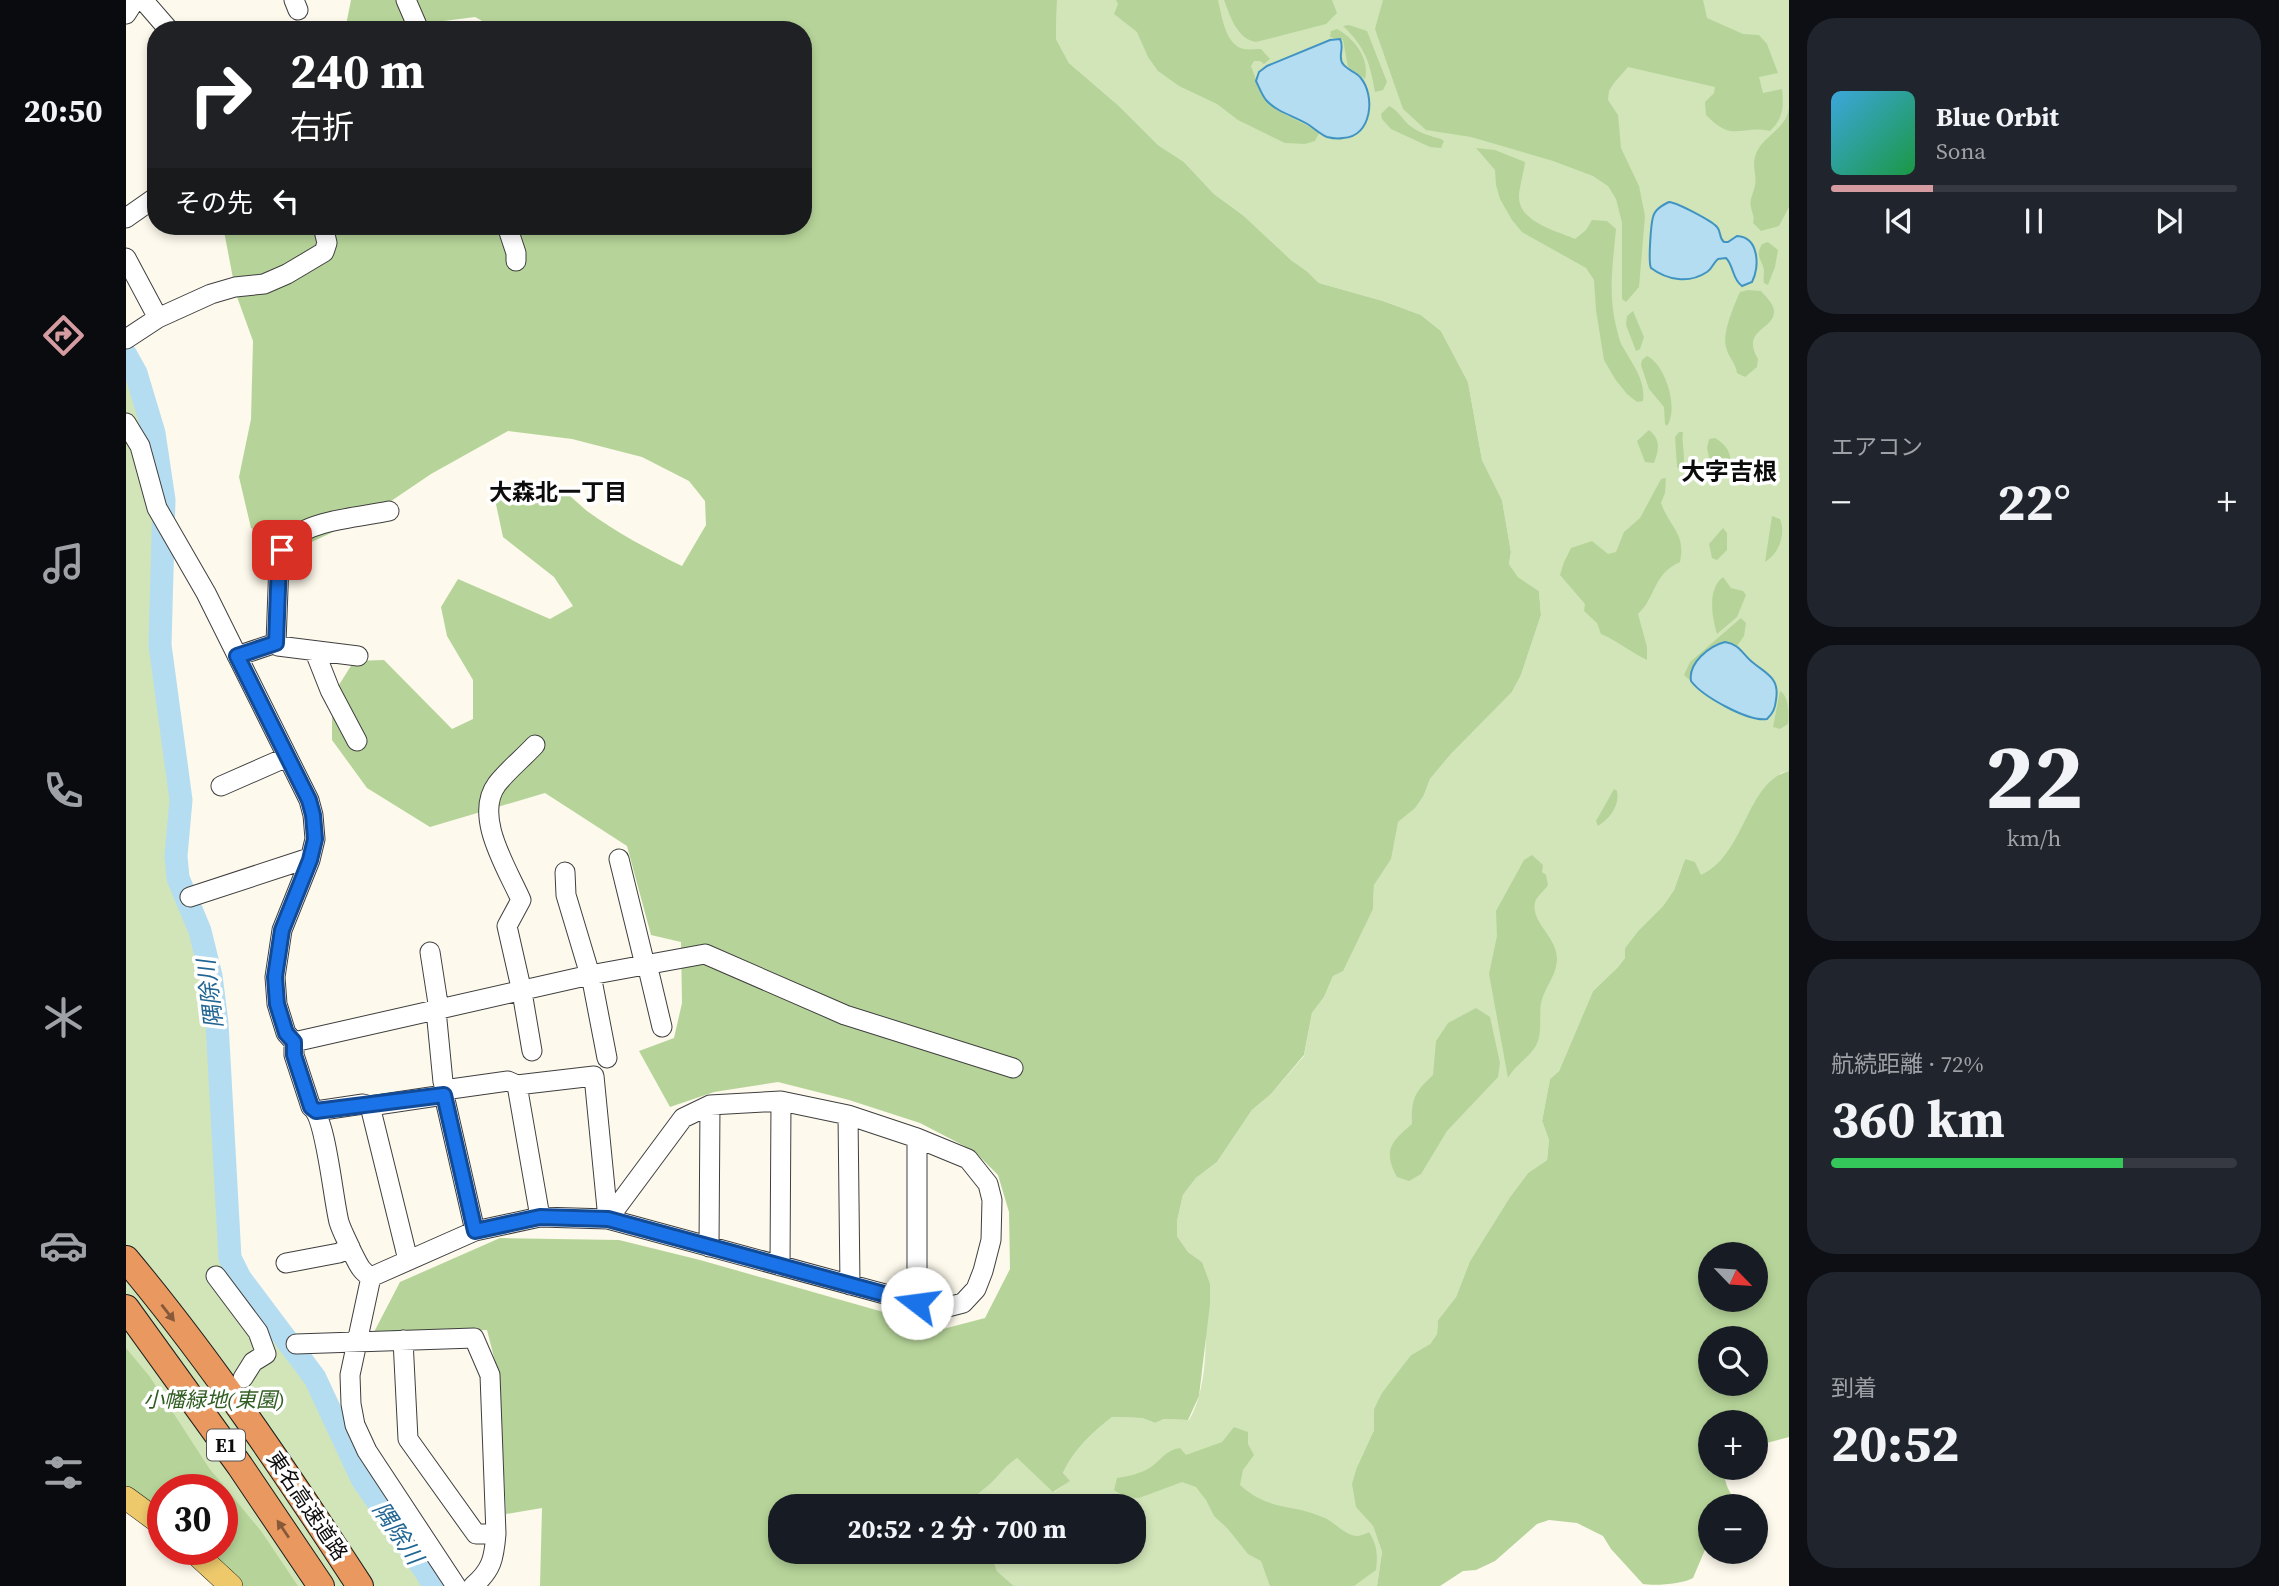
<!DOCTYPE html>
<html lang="ja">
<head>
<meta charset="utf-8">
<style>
	:root { --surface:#171b24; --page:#20242c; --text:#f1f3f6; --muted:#9ea1a6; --line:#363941; --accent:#d49ba1 }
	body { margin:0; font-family:"Source Serif 4","Noto Sans JP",serif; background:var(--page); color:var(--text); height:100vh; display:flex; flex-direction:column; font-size:26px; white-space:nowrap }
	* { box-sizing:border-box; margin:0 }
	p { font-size:23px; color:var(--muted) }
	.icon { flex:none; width:38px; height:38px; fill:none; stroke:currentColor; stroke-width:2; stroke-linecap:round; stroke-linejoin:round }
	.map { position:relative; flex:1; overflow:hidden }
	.sheet { display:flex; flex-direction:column; gap:18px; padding:18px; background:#0d0f14; width:490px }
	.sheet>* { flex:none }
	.banner { position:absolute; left:21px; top:21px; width:665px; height:214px; border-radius:28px; box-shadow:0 4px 10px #0003; background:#202124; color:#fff; overflow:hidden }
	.needle { width:46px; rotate:115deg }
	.controls { position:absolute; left:1572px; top:1242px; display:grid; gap:14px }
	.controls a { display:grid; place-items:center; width:70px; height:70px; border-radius:50%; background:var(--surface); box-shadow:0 4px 10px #0003; font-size:35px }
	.speed { position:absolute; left:21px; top:1474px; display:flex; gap:14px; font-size:35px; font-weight:700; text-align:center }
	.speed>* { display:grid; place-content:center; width:91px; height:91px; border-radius:50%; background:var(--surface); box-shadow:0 4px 10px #0003; line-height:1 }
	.speed .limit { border:10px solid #d22; background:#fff; color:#111 }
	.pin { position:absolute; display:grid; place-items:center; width:60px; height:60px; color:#fff; margin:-30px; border-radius:14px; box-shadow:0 4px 10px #0006 }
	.me { position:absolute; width:77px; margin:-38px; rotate:285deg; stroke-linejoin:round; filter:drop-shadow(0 0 5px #0008) }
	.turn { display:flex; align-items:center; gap:24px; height:147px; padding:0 28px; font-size:32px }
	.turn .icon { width:91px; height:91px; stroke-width:2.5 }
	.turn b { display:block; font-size:49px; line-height:60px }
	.then { display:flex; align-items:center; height:66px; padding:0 28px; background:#0003; gap:14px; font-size:26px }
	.big { font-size:52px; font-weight:700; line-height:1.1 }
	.sheet .widget { flex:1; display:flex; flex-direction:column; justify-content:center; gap:10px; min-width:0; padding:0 24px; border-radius:28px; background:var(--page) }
	.sheet .dial { align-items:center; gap:0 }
	.dial b { font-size:91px; line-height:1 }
	.song { display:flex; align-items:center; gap:21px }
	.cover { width:84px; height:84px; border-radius:10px; background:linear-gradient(135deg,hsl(200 70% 55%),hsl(140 70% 35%)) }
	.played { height:7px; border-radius:4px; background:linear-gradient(90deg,var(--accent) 25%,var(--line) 25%) }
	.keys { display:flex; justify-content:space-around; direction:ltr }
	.heat { display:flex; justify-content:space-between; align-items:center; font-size:38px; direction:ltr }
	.charge { height:10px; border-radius:5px; background:linear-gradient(90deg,#34c759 72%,var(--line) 0) }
	.trip { position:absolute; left:642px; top:1494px; width:378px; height:70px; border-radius:28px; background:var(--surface); box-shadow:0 4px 10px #0003; font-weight:700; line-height:70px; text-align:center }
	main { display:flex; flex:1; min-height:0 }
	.dock { display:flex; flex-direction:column; width:126px; justify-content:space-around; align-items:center; background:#090b0e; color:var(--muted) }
	.dock .icon { width:49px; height:49px }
	.dock .on { color:var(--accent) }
	.dock b { font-size:32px; color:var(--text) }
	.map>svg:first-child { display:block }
</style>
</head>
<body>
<main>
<nav class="dock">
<b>20:50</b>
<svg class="icon on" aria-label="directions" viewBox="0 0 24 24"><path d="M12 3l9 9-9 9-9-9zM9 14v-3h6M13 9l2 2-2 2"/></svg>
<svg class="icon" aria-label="music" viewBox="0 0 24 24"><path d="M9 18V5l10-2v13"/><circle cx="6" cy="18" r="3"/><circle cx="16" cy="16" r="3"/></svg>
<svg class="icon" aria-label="phone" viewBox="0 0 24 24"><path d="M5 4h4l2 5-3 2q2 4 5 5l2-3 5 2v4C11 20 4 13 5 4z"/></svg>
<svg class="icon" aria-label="climate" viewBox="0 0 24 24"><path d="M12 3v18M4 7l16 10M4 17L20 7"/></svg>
<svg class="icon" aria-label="car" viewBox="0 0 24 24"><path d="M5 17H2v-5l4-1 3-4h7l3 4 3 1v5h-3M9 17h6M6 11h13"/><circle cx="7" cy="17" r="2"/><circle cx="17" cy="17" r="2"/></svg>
<svg class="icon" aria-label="filters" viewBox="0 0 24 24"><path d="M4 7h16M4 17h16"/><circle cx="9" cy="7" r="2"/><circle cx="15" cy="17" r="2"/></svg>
</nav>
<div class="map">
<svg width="1663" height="1586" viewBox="0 0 1663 1586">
	<rect width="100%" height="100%" fill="#fdf9ec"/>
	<!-- green -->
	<path fill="#d1e5b8" d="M 931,0 L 1663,0 L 1663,771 L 1655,773 C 1634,804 1607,858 1575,876 L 1559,859 L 1548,890 L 1537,906 L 1512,931 L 1499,948 L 1499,958 L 1492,967 L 1467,991 L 1433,1071 L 1424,1079 L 1416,1121 L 1423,1140 L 1421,1160 L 1402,1173 L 1384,1197 L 1344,1261 L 1330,1297 L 1312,1320 L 1311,1334 L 1304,1344 L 1285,1355 L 1248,1409 L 1248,1430 L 1231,1467 L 1240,1518 L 1247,1526 L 1256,1552 L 1251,1586 L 888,1586 L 871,1571 L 864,1552 L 1008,1552 L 1008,1507 L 843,1507 L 848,1495 L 865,1482 L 879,1465 L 891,1458 L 928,1492 L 943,1481 L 937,1473 C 947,1450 967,1432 986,1417 L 1016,1418 L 1029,1423 L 1038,1419 L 1063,1420 C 1087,1380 1079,1308 1076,1262 L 1062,1252 L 1051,1236 L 1051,1221 L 1057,1195 L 1070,1178 L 1091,1162 L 1126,1110 L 1145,1094 L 1178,1056 L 1186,1013 L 1198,997 L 1207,976 L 1247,909 L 1248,885 L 1268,841 L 1271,822 L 1298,795 L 1304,779 L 1325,754 L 1386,692 L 1395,675 L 1415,615 L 1413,591 L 1392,577 L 1383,564 L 1385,552 L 1376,500 L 1356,460 L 1342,382 L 1315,331 L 1295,315 L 1257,301 L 1193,283 L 1182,272 L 1165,260 L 1118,216 L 1088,194 L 1058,162 L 1032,145 L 993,106 L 943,63 L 930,39 Z
		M 0,358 L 25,435 L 42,539 L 34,637 L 52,808 L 44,887 L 63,902 L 78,923 L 89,974 L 96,1044 L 107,1277 L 196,1400 L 231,1478 L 303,1586 L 124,1586 L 96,1549 L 96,1489 L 37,1489 L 0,1479 Z"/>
	<!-- forest -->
	<path fill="#b6d499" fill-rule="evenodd" d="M 225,0 L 931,0 L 930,39 L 943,63 L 993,106 L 1032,145 L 1058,162 L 1088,194 L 1118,216 L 1165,260 L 1182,272 L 1193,283 L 1257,301 L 1295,315 L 1315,331 L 1342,382 L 1356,460 L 1376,500 L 1385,552 L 1383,564 L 1392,577 L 1413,591 L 1415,615 L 1395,675 L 1386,692 L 1325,754 L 1304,779 L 1298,795 L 1289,808 L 1272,822 L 1265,859 L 1248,885 L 1247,909 L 1217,971 L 1207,976 L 1198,997 L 1186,1013 L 1178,1055 L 1145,1094 L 1126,1110 L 1091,1162 L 1070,1178 L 1057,1195 L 1051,1221 L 1051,1236 L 1062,1252 L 1076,1262 L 1084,1284 L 1084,1304 L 1073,1396 L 1062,1420 L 1038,1419 L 1029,1423 L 1016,1418 L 986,1417 C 967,1432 947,1450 937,1473 L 944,1481 L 927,1492 L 891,1458 C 880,1465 875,1473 866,1482 C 856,1491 849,1494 843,1507 L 654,1507 L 654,1552 L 864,1552 L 871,1571 L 888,1586 L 414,1586 L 416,1508 L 380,1514 L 373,1377 L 361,1330 L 248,1332 L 274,1282 L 374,1238 L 493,1240 L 574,1260 L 817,1329 L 859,1318 L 884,1269 L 883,1212 L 872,1175 L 848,1151 L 794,1123 L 723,1100 L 652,1082 L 588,1092 L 544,1107 L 513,1051 L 548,1038 L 556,1003 L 555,942 L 525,935 L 501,846 L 419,793 L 304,827 L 241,788 L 206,740 L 206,696 L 228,661 L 258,660 L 326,729 L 347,719 L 347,680 L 321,636 L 315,607 L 332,579 L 424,619 L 447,606 L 428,577 L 377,537 L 367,490 C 387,483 404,481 426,486 C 440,490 450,502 461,511 C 490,532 523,550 556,566 L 580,525 L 579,501 L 563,481 L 516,457 L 446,439 L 382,431 L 305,474 L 246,514 L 164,552 L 125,528 L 113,477 L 125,419 L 127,341 L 110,294 L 97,226 L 677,226 L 677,30 L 373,30 L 349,17 L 310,22 L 307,30 L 219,30 Z
		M 990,0 L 1092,0 C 1096,16 1099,45 1118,49 C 1123,50 1130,49 1135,49 L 1144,59 L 1138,64 L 1134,61 L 1128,61 L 1125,66 C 1129,76 1132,87 1138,97 C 1150,115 1176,120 1193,133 L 1189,141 L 1179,144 L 1159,143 L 1112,120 L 1091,104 L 1053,86 L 1032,71 L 1022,57 L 1011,32 L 988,14 L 992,4 Z
		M 1098,0 L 1206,0 L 1211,13 L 1200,24 L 1130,42 C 1111,39 1104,16 1098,0 Z
		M 1257,0 L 1577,0 L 1581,18 L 1617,34 L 1633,35 L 1641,44 L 1652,73 L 1633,77 L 1637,93 L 1656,89 C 1658,107 1657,119 1644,131 C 1615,124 1608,144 1580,115 L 1579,102 L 1588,93 L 1589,87 L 1502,67 L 1488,83 L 1483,91 L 1482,100 L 1492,115 L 1495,148 L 1513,186 L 1519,216 L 1513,287 L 1500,302 L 1496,299 L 1496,223 L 1490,199 L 1482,186 L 1467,176 L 1427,161 L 1345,137 L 1300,130 L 1277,109 L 1249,29 Z
		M 1223,25 L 1241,31 L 1261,82 L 1257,90 L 1249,92 C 1244,62 1239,47 1217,26 Z
		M 1211,29 C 1229,39 1244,59 1239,79 L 1222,67 L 1217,40 L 1204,37 L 1205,31 Z
		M 1263,106 C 1272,110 1276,119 1283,125 C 1293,133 1304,136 1315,139 L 1318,141 L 1315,148 L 1304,147 L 1265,129 L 1256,119 L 1255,114 Z
		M 1663,108 L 1663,207 L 1653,226 L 1635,231 L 1627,223 C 1629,216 1626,214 1625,207 C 1623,200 1628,192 1629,185 C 1631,176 1626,166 1629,157 C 1634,136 1660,131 1663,108 Z
		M 1350,148 L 1369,150 L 1399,162 C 1398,171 1393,189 1393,196 C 1392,222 1431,231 1449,239 L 1460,230 L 1466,220 L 1481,221 L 1490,229 C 1487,261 1482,294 1490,326 C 1492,333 1493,341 1497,347 C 1506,364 1520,380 1517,401 L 1511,402 L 1501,394 L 1489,379 L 1478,360 L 1470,310 L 1468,280 L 1460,268 L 1396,232 L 1386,220 L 1374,199 L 1370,185 L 1369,170 Z
		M 1642,242 L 1652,250 L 1649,267 L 1642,285 L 1638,283 C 1637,279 1638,275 1638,271 C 1637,259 1628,258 1636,244 Z
		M 1622,290 L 1635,291 C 1639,296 1647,303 1648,310 C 1650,330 1614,329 1632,359 L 1631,367 L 1619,377 L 1611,373 C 1610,363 1602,357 1600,347 C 1596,334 1608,305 1614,292 Z
		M 1507,311 L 1518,337 L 1514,349 L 1510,351 L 1500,325 L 1501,316 Z
		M 1521,356 C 1540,365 1553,409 1541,426 L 1539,424 L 1538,407 L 1523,389 L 1515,365 L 1516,360 Z
		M 1523,430 C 1535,440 1533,449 1528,463 L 1519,462 L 1511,441 Z
		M 1553,432 L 1557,432 C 1555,445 1561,458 1556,470 L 1551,467 L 1549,437 Z
		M 1589,438 C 1600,445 1605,451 1605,465 L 1596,472 L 1585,467 L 1581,448 L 1583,439 Z
		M 1540,478 L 1539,493 L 1535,503 C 1544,528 1560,533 1554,562 C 1526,575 1531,596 1512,614 L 1521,647 L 1521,660 C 1504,652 1492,641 1475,634 L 1471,623 L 1458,611 L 1459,604 L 1434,575 L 1438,562 L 1445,548 L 1466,541 L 1482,554 L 1490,552 L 1498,532 L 1514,518 L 1535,479 Z
		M 1646,516 L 1654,519 C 1660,534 1653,554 1639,562 Z
		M 1597,528 L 1601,533 L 1601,550 L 1591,560 L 1586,558 L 1583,544 Z
		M 1597,577 L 1605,588 L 1617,591 L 1620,595 L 1611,617 L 1591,634 C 1586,617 1581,589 1597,577 Z
		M 1615,618 L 1620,623 L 1618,636 L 1611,646 C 1590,634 1575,660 1564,675 L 1565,681 L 1558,675 L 1564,662 Z
		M 1654,691 C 1663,696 1663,713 1662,724 L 1654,729 L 1647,727 Z
		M 1663,771 L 1663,1437 L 1629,1446 L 1629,1423 L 1584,1423 L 1584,1468 L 1600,1468 C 1595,1482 1606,1496 1614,1507 L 1584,1507 L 1584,1545 L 1581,1545 L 1567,1578 C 1557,1584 1530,1586 1517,1584 L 1485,1549 L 1477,1536 L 1451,1523 L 1423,1520 L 1411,1524 L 1369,1561 L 1350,1570 L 1337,1571 L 1314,1586 L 1251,1586 L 1256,1552 L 1247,1526 L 1230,1507 L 1226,1484 L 1231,1467 L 1248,1430 L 1248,1409 L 1256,1393 L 1285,1355 L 1304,1344 L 1311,1334 L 1312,1320 L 1330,1297 L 1344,1261 L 1384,1197 L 1402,1173 L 1421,1160 L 1423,1140 L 1416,1121 L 1424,1079 L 1433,1071 L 1467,991 L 1492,967 L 1499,958 L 1499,948 L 1512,931 L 1537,906 L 1548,890 L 1559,859 L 1569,862 L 1575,875 C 1621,853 1619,783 1663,771 ZM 1584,1255 L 1629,1255 L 1629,1300 L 1584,1300 ZM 1584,1339 L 1629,1339 L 1629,1384 L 1584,1384 Z
		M 1488,789 L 1491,791 C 1494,805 1484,819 1472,826 L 1470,821 Z
		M 1406,855 L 1417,865 L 1416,872 L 1420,875 L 1422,885 C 1418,891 1411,896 1409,902 C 1404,925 1437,939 1430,967 C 1427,979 1418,990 1415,1003 C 1413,1015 1416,1029 1412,1041 C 1406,1057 1390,1063 1382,1078 L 1363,974 L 1371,936 L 1370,911 L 1398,860 Z
		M 1350,1008 L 1364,1017 L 1374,1063 L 1372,1077 L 1321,1131 L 1295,1174 L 1283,1181 L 1271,1177 C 1256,1150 1266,1141 1286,1124 C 1285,1098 1289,1092 1307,1075 L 1310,1041 L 1322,1023 Z
		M 0,1348 L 24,1377 L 83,1468 L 135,1531 L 172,1586 L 117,1586 L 75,1549 L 96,1549 L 96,1489 L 37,1489 L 37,1516 L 0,1488 Z
		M 1108,1427 L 1122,1432 L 1122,1444 L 1128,1455 L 1117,1470 L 1114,1485 C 1144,1512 1166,1503 1199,1518 C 1209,1523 1220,1536 1232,1536 C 1233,1536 1242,1533 1243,1532 C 1251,1545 1252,1554 1250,1570 L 1228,1586 L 1144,1586 L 1135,1561 L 1122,1554 L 1102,1529 L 1088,1516 L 1080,1500 L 1070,1487 L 1056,1482 L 1013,1498 L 999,1497 L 988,1490 L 991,1478 C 1003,1476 1014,1474 1025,1467 C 1036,1459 1040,1450 1054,1448 L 1060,1455 L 1096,1442 Z"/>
	<!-- water -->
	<path fill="#b4ddf1" stroke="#4194c2" stroke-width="2" d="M 1214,39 C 1219,48 1211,57 1217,64 C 1221,70 1230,72 1234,77 C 1250,95 1246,137 1217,138 C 1212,139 1205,138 1201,137 C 1194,134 1189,129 1183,125 C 1169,116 1152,113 1140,100 C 1136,95 1133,87 1130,81 L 1133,72 L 1141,66 L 1204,40 Z
		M 1543,202 C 1552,203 1586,221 1591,227 C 1596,232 1592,237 1598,242 L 1602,242 L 1611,236 C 1633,237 1634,267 1626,282 L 1616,286 C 1606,279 1608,266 1600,258 L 1592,259 C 1587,263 1586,269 1581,272 C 1563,284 1541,280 1525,268 C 1522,262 1525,224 1527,217 C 1529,209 1537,205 1543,202 Z
		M 1599,642 C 1613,644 1616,653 1625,661 C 1640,674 1654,677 1650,700 C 1649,709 1647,713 1641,719 C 1622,722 1576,696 1565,681 C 1562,663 1583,646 1599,642 Z"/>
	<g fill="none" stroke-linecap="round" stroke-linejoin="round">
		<!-- river -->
		<path stroke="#b4ddf1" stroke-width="23" d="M 0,355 L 10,373 L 28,433 L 38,500 L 34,645 L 55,800 L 50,856 L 52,878 L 74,931 L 85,976 L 91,1023 L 104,1258 L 114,1278 L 189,1378 L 236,1479 L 300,1572 L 308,1586"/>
		<defs>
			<path id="minor" d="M 17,0 L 43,30
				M 168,0 L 172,10
				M 280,0 L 293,30
				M 0,14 L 9,0
				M 0,218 L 30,197
				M 381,226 L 390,253 L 390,261
				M 0,258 L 32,318 L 0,339
				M 32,318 L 85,294 L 109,287 L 138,284 L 161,274 L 198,252 L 201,243 L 197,226
				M 0,423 L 14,446 L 31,508 L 80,593 L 183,800 L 187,815 L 189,839 L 184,860 L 156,930 L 149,977 L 151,1004 L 160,1033 L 168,1042 L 168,1055 L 185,1107 C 200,1117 207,1199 213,1222 C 216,1232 222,1242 226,1252 C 232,1263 234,1271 245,1277
				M 150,643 L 152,646 L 232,656
				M 189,652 L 204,690 L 231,741
				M 111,656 L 150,643 L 153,562 C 155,555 156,547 162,542 C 182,520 235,517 263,511
				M 95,786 L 161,757
				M 493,859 L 519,965
				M 439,872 L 440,895 L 464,975
				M 64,897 L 180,859 L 184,860
				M 304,952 L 313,1010
				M 521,964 L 536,1027
				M 465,975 L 481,1058
				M 310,1010 L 317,1082
				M 168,1042 L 464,975 L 579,954 L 719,1015 L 887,1068
				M 406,1051 L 396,992 L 381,926 L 395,900 C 381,868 347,816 371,784 C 382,770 397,758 409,745
				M 391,1085 L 414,1217
				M 318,1095 L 325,1089 L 382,1081 L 391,1085 L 468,1076 L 482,1219
				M 190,1111 L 237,1104 L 244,1106
				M 722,1115 L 724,1285
				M 583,1247 L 584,1105
				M 282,1260 L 244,1106 L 318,1095 L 349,1231
				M 160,1263 L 213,1253 L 224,1247
				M 654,1266 L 655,1101
				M 90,1276 L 132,1332 L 140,1354 L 127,1362 L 117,1378
				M 245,1277 L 349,1231 L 414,1217 L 482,1219 L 814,1309 L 837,1303 L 850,1289 L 857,1271 L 865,1240 L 866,1200 L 862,1184 L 842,1159 L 791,1138 L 722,1115 L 655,1101 L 584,1105 L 557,1118 L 482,1219
				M 245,1277 L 224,1375 L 225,1404 L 229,1425 L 241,1451 L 330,1586
				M 791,1303 L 791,1138
				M 277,1340 L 282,1439 L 350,1534 L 370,1534
				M 170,1344 L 348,1338 L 364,1375 L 370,1534 C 368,1558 366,1570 347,1586"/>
			<path id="major" d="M 0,1498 L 37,1525
				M 65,1549 L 105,1586"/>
			<path id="highway" d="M 0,1259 C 86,1362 161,1474 234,1586
				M 0,1308 L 114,1466 L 195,1586"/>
		</defs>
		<!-- minor casing -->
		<use href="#minor" stroke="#3f3f3f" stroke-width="21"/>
		<!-- major casing -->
		<use href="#major" stroke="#1d1d1d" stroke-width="24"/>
		<!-- highway casing -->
		<use href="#highway" stroke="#1d1d1d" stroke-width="28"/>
		<!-- minor -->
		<use href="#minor" stroke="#fff" stroke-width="19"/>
		<!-- major -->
		<use href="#major" stroke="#edc96c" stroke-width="23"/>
		<!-- highway -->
		<use href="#highway" stroke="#e9985f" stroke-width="26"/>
	</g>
	<!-- one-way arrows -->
	<defs><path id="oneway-solid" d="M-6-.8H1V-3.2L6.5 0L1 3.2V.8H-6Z" transform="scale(1.75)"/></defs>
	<g fill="#86593a">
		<use href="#oneway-solid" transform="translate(42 1313) rotate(52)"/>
		<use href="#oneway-solid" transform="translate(157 1529) rotate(-124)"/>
	</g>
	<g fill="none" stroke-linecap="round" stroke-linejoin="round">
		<defs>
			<path id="route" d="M 156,550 L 153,562 L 150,643 L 111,656 L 183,800 L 187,815 L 189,839 L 184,860 L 156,930 L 149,977 L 151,1004 L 160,1033 L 168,1042 L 168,1055 L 185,1107 L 190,1111 L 318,1095 L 349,1231 L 414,1217 L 482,1219 L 791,1303"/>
		</defs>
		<!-- route casing -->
		<use href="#route" stroke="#114b97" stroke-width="18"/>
		<!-- route -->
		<use href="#route" stroke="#1a73e8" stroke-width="12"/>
	</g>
	<g text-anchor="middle" stroke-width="7" stroke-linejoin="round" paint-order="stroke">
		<!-- shield labels -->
		<rect fill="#fff" stroke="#555" stroke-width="2" x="81" y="1429.5" width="38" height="31" rx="5"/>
		<g font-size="19" font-weight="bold" fill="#0c0c0c">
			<text x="100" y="1452">E1</text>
		</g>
		<!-- park labels -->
		<g font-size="21" font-style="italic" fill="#305d22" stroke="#fff">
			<text x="88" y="1407">小幡緑地(東園)</text>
		</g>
		<!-- street labels -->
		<g font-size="21" fill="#0c0c0c" stroke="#fff">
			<text transform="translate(181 1506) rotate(56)" y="7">東名高速道路</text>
		</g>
		<!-- neighbourhood labels -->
		<g font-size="23" font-weight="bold" fill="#0c0c0c" stroke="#fff">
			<text x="432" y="500">大森北一丁目</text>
		</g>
		<!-- water labels -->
		<g font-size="23" font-style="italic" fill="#206593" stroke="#fff">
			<text transform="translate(84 994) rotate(-97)" y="8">隅除川</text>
			<text transform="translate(272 1533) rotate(56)" y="8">隅除川</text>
		</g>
		<!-- quarter labels -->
		<g font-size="24" font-weight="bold" fill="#0c0c0c" stroke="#fff">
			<text x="1603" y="480">大字吉根</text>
		</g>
	</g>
</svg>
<div class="controls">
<a><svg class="needle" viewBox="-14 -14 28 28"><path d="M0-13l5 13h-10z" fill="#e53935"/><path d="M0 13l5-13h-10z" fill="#9ea1a6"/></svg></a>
<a><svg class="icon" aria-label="search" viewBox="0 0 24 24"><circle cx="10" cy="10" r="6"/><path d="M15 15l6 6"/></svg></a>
<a>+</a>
<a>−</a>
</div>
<div class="speed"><div class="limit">30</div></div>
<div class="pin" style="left:156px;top:550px;background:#d93025"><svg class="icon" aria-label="arrive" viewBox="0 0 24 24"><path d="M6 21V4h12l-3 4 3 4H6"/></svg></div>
<svg class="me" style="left:791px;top:1303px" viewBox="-20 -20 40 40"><circle r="19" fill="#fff"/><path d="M0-13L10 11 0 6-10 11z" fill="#1a73e8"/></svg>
<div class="trip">20:52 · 2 分 · 700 m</div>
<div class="banner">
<div class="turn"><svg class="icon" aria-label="right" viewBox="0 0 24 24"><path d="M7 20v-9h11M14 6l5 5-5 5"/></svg><div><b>240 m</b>右折</div></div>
<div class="then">その先<svg class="icon" aria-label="left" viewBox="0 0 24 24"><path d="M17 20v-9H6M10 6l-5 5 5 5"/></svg></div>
</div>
</div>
<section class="sheet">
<div class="widget">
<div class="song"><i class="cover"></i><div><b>Blue Orbit</b><p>Sona</p></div></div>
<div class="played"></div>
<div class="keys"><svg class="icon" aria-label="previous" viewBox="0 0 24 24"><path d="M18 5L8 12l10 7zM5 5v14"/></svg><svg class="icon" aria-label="pause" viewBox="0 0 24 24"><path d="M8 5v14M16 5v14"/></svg><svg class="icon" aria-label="next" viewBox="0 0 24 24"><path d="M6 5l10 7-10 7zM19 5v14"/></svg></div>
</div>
<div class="widget"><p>エアコン</p>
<div class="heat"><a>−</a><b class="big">22°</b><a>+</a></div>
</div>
<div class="widget dial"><b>22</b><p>km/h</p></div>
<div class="widget"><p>航続距離 · 72%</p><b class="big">360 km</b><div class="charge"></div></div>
<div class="widget"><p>到着</p><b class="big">20:52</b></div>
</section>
</main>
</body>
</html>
